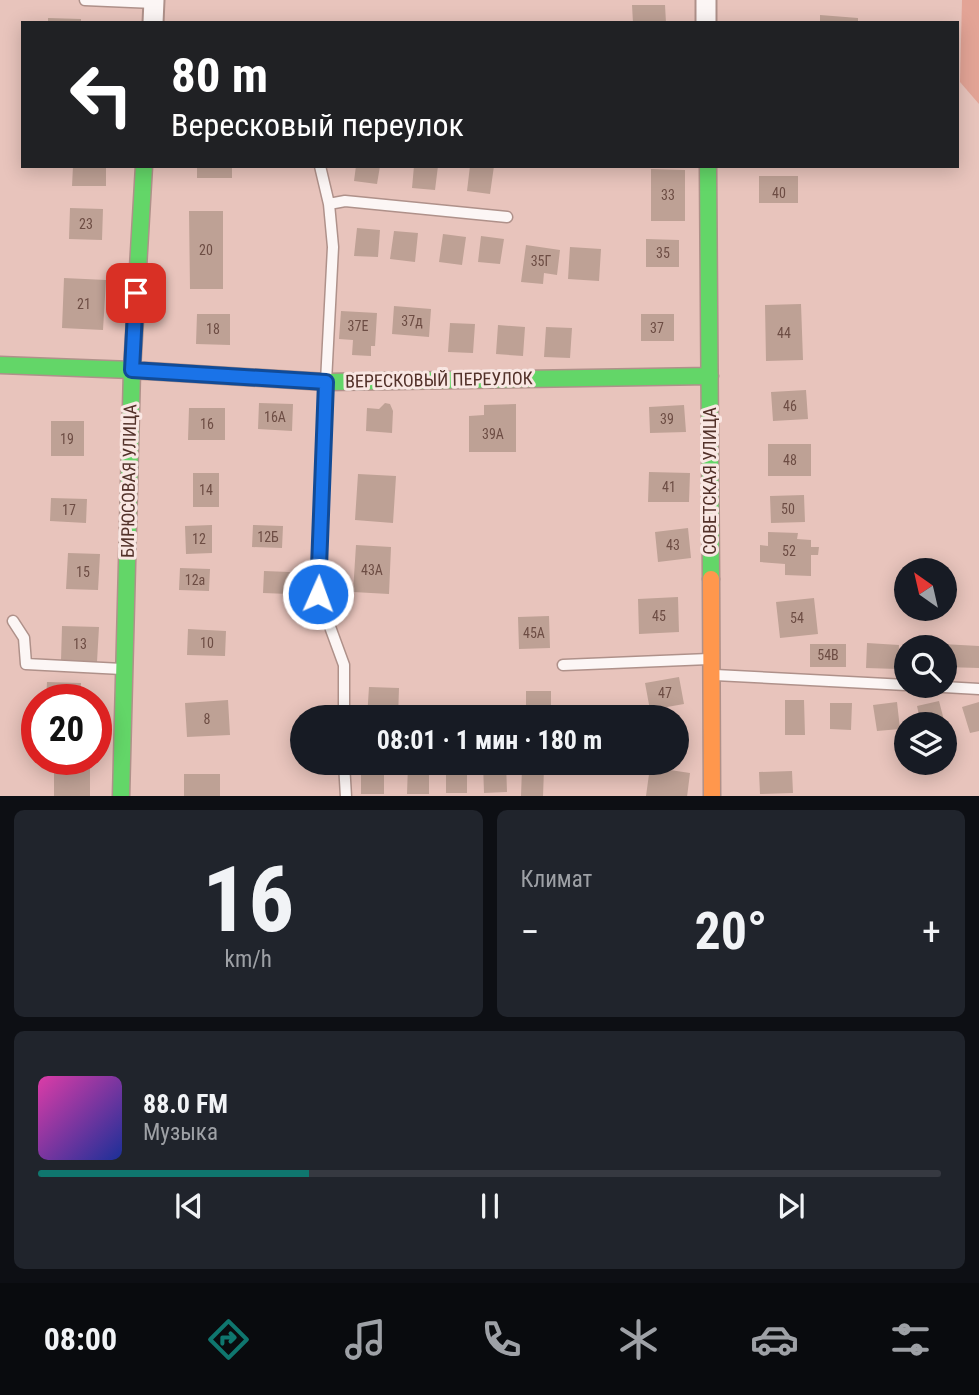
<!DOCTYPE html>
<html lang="ru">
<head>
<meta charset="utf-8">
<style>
	:root { --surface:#171b24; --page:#20242c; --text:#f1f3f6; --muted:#9ea1a6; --line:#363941; --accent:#0f766e }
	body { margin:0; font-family:"Roboto Condensed",sans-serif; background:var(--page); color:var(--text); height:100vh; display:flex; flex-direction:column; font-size:26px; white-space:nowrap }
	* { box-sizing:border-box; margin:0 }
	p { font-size:23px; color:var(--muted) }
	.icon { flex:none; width:38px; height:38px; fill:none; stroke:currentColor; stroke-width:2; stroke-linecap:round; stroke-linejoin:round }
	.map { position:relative; height:796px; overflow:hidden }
	.drawer { display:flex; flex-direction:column; gap:14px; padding:14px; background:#0d0f14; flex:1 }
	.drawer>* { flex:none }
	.banner { position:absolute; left:21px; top:21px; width:938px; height:147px; border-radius:0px; box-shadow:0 4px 18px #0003; background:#202124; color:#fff; overflow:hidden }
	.needle { width:46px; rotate:326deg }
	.buttons { position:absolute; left:894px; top:558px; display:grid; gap:14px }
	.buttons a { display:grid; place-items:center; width:63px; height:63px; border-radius:50%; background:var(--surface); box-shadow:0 4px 18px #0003; font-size:35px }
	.speed { position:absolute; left:21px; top:684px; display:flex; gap:14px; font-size:35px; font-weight:700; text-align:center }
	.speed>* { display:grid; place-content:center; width:91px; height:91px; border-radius:50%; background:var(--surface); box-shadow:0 4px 18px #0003; line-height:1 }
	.speed .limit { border:10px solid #d22; background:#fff; color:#111 }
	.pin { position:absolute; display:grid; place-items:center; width:60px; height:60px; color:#fff; margin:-30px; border-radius:14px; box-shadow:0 4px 10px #0006 }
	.me { position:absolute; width:77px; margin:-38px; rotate:2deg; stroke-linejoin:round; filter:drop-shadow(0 0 5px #0008) }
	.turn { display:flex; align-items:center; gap:24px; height:147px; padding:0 35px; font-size:32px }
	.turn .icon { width:91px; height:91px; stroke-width:2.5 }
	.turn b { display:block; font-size:49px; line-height:60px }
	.big { font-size:52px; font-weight:700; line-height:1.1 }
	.drawer .tile { flex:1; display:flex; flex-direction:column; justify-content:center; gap:10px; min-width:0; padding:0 24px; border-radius:10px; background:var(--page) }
	.drawer .dial { align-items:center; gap:0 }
	.dial b { font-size:91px; line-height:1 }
	.song { display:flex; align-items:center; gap:21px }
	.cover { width:84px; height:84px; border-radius:10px; background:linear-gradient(135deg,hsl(320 70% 55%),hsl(230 70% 35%)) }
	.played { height:7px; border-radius:4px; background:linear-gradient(90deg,var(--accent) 30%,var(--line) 30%) }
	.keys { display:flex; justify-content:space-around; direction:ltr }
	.heat { display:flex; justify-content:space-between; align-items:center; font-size:38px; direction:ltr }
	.drawer .tiles { flex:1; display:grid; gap:14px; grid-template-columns:1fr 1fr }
	.tile:last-child { grid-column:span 2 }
	.trip { position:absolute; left:290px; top:705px; width:399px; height:70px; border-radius:35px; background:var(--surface); box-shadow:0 4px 18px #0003; font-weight:700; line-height:70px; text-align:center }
	.tabs { display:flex; height:112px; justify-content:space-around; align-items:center; background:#090b0e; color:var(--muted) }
	.tabs .icon { width:49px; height:49px }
	.tabs .active { color:var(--accent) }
	.tabs b { font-size:32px; color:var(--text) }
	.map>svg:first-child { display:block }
</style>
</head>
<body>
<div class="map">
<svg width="979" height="797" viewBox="0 0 979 797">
	<rect width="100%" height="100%" fill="#e8c4bc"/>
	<!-- green -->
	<path fill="#e3a496" d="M 962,0 L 979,0 L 979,104 L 960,82 Z"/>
	<!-- building -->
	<path fill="#bea195" d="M 632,5 L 665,5 L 666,23 L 633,23 Z
		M 820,15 L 858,18 L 858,23 L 820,23 Z
		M 48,18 L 81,19 L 81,23 L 48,23 Z
		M 73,166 L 106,166 L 106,186 L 72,186 Z
		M 197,166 L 232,166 L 232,178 L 197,178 Z
		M 356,166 L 380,166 L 377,184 L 354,181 Z
		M 414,166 L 438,166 L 435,190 L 412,188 Z
		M 470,166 L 494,166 L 490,194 L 467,191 Z
		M 651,169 L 685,170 L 685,221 L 651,221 Z
		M 759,176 L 798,176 L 798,203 L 759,203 Z
		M 70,208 L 103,209 L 102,240 L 69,239 Z
		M 189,211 L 223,211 L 223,289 L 190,289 Z
		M 357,228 L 380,230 L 378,257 L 354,256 Z
		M 394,231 L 418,233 L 415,262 L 390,259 Z
		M 443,234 L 466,237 L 462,265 L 439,262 Z
		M 481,236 L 504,239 L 500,264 L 478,262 Z
		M 646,239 L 679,240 L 679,267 L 646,267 Z
		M 526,245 L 560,250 L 557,275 L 544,273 L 543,284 L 521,282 Z
		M 570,247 L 601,249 L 599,281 L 568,279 Z
		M 64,278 L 106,280 L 103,330 L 62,328 Z
		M 801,304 L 803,360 L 766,361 L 765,305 Z
		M 394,306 L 431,309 L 429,337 L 392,334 Z
		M 341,311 L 377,313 L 375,346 L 371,346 L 371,356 L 352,355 L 353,340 L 339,339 Z
		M 197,314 L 230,314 L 230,345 L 196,344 Z
		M 641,314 L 674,314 L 674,341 L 641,341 Z
		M 450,323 L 475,324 L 473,353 L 448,352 Z
		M 498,325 L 525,327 L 523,356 L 496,354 Z
		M 546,327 L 572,328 L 570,358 L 544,357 Z
		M 806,390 L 808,419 L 773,421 L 771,392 Z
		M 259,403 L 293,404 L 292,431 L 258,429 Z
		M 385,403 L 390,404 L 393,411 L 392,433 L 366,431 L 367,408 L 379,409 Z
		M 516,404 L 516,452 L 469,452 L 469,416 L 484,415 L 484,405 Z
		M 684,405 L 686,432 L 650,433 L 649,407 Z
		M 189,408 L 225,408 L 225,440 L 188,440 Z
		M 51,421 L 84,421 L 84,456 L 51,456 Z
		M 768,444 L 811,444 L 811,476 L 768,476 Z
		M 649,472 L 690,473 L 689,502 L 648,502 Z
		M 193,473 L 219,473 L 219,507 L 193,507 Z
		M 358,474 L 396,476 L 393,523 L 355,520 Z
		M 804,495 L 805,522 L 771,523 L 770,496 Z
		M 51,498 L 87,499 L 86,523 L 50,521 Z
		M 212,525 L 212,553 L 186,554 L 185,526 Z
		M 253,525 L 283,526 L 282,548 L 252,547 Z
		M 688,528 L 691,558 L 658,562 L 655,532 Z
		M 768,532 L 798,533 L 797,539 L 811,540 L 811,547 L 819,547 L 818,555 L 811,555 L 811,576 L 785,575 L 785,564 L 760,562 L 760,545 L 768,546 Z
		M 356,545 L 391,547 L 389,594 L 353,592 Z
		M 68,553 L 100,554 L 98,590 L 66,589 Z
		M 180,568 L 210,569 L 209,591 L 179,590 Z
		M 264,571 L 290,572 L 289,594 L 263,593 Z
		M 678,597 L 679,632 L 639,634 L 638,599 Z
		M 814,598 L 818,634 L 780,638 L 776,602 Z
		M 549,616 L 550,648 L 519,649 L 518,617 Z
		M 62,626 L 99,627 L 97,662 L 61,661 Z
		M 188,629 L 226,631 L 225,656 L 187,655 Z
		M 867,643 L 899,645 L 898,669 L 866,668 Z
		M 810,644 L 846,644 L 846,667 L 810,667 Z
		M 942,644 L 979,646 L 979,668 L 945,667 L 945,648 L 942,648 Z
		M 679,677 L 684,704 L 650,710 L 645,683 Z
		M 47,682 L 81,683 L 80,700 L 46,700 Z
		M 369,687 L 399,688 L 398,718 L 367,718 Z
		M 526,691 L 551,691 L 551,712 L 526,712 Z
		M 228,700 L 230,735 L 187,737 L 185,703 Z
		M 785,700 L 804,700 L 805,735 L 785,735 Z
		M 939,701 L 945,724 L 921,724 L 917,706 Z
		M 897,702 L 900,729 L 877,731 L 873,705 Z
		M 979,702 L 979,731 L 970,733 L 962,707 Z
		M 830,703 L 852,703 L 851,730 L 830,729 Z
		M 446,763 L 467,763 L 467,793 L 446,793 Z
		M 483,763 L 506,763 L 507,792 L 484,793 Z
		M 361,765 L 384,765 L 384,794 L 361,794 Z
		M 408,765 L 429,765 L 429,794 L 407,794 Z
		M 90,766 L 90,797 L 54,797 L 54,767 Z
		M 650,767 L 690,773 L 687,797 L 646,796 Z
		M 522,768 L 544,768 L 543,797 L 521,796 Z
		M 792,771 L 793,793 L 760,794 L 759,772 Z
		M 184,774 L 220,774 L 220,797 L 184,797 Z"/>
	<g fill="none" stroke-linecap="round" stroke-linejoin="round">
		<defs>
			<path id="lane" d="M 85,0 L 154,3
				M 320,166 L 329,204
				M 13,621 L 24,638 L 26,664 L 122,669
				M 563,665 L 709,659
				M 715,675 L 906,685
				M 926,686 L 979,689
				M 344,718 L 344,665 L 318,594 L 326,382 L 333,247 L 329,204 L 345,201 L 507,217
				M 344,763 L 346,797"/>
			<path id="street" d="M 706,0 L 706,23
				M 153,23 L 154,0"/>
			<path id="fast" d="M 708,166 L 711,579
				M 0,365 L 132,370 L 326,382 L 710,376
				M 121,797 L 132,370 L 144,166"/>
			<path id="slow" d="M 711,579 L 712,797"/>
		</defs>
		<!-- lane casing -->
		<use href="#lane" stroke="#af918a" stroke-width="13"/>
		<!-- street casing -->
		<use href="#street" stroke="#af918a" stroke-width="23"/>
		<!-- fast casing -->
		<use href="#fast" stroke="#af918a" stroke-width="19"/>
		<!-- slow casing -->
		<use href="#slow" stroke="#af918a" stroke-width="19"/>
		<!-- lane -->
		<use href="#lane" stroke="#fcf6f5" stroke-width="10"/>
		<!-- street -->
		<use href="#street" stroke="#fcf6f5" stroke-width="19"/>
		<!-- fast -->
		<use href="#fast" stroke="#63d668" stroke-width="16"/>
		<!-- slow -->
		<use href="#slow" stroke="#ff974d" stroke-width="16"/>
	</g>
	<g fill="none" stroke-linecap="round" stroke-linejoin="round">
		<defs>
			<path id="route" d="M 136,293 L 132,370 L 326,382 L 318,594"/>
		</defs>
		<!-- route casing -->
		<use href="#route" stroke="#114b97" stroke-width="18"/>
		<!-- route -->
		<use href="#route" stroke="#1a73e8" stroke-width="12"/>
	</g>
	<g text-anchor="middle" stroke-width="6" stroke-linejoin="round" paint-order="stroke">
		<!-- number labels -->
		<g font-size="14" fill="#6d4d44">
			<text x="779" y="198">40</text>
			<text x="668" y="200">33</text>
			<text x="86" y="229">23</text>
			<text x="206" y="255">20</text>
			<text x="663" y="258">35</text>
			<text x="541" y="266">35Г</text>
			<text x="84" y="309">21</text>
			<text x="412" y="326">37д</text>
			<text x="358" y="331">37E</text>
			<text x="657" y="333">37</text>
			<text x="213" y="334">18</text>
			<text x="784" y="338">44</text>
			<text x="790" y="411">46</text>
			<text x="275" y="422">16А</text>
			<text x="667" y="424">39</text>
			<text x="207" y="429">16</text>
			<text x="493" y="439">39А</text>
			<text x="67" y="444">19</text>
			<text x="790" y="465">48</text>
			<text x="669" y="492">41</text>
			<text x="206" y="495">14</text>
			<text x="788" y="514">50</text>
			<text x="69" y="515">17</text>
			<text x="268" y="542">12Б</text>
			<text x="199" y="544">12</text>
			<text x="673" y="550">43</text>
			<text x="789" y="556">52</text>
			<text x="372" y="575">43А</text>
			<text x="83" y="577">15</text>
			<text x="195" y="585">12а</text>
			<text x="659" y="621">45</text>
			<text x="797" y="623">54</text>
			<text x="534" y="638">45А</text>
			<text x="207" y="648">10</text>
			<text x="80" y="649">13</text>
			<text x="828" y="660">54В</text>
			<text x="665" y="698">47</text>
			<text x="207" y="724">8</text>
		</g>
		<!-- street labels -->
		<g font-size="18" fill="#523129" stroke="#f9e7e3">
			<text transform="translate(439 380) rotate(-1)" y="6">ВЕРЕСКОВЫЙ ПЕРЕУЛОК</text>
			<text transform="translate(129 481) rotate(-89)" y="6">БИРЮСОВАЯ УЛИЦА</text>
			<text transform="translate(710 481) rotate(-90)" y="6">СОВЕТСКАЯ УЛИЦА</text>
		</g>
	</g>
</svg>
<div class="buttons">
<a><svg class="needle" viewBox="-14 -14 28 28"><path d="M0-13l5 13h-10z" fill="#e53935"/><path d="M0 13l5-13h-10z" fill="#9ea1a6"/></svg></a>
<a><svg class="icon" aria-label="search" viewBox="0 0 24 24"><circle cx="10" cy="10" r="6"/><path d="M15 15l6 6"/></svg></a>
<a><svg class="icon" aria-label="layers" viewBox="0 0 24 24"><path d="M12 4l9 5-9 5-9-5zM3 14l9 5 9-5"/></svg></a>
</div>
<div class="speed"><div class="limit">20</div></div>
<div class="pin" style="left:136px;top:293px;background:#d93025"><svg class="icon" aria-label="arrive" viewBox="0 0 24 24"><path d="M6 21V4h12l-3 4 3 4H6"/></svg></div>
<svg class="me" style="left:318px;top:594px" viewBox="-20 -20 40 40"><circle r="17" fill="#1a73e8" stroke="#fff" stroke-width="3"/><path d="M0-11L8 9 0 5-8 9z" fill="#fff"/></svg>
<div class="trip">08:01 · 1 мин · 180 m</div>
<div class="banner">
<div class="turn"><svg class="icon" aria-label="left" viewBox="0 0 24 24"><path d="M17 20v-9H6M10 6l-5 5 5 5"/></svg><div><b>80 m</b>Вересковый переулок</div></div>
</div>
</div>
<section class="drawer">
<div class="tiles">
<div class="tile dial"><b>16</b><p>km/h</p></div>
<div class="tile"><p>Климат</p>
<div class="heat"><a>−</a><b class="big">20°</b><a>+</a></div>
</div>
<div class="tile">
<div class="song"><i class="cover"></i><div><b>88.0 FM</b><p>Музыка</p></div></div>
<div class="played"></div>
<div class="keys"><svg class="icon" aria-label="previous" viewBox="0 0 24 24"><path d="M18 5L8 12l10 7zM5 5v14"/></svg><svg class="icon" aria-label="pause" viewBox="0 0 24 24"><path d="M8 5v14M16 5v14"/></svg><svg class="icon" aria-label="next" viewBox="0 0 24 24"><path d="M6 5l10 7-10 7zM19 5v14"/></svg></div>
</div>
</div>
</section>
<nav class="tabs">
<b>08:00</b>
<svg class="icon active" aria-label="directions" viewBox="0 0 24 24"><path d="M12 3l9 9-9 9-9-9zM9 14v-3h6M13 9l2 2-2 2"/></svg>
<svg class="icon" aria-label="music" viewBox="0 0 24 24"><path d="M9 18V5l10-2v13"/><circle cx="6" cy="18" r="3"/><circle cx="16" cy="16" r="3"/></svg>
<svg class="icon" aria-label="phone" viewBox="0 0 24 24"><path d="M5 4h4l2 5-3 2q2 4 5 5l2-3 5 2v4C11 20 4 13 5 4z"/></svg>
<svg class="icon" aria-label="climate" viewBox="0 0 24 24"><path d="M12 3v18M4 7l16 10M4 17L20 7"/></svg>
<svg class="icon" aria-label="car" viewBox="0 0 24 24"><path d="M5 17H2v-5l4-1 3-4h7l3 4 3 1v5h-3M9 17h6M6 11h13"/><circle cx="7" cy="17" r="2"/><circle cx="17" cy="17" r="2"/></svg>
<svg class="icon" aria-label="filters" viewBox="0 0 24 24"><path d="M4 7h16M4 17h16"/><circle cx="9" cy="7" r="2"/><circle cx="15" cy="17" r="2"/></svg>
</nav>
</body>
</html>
